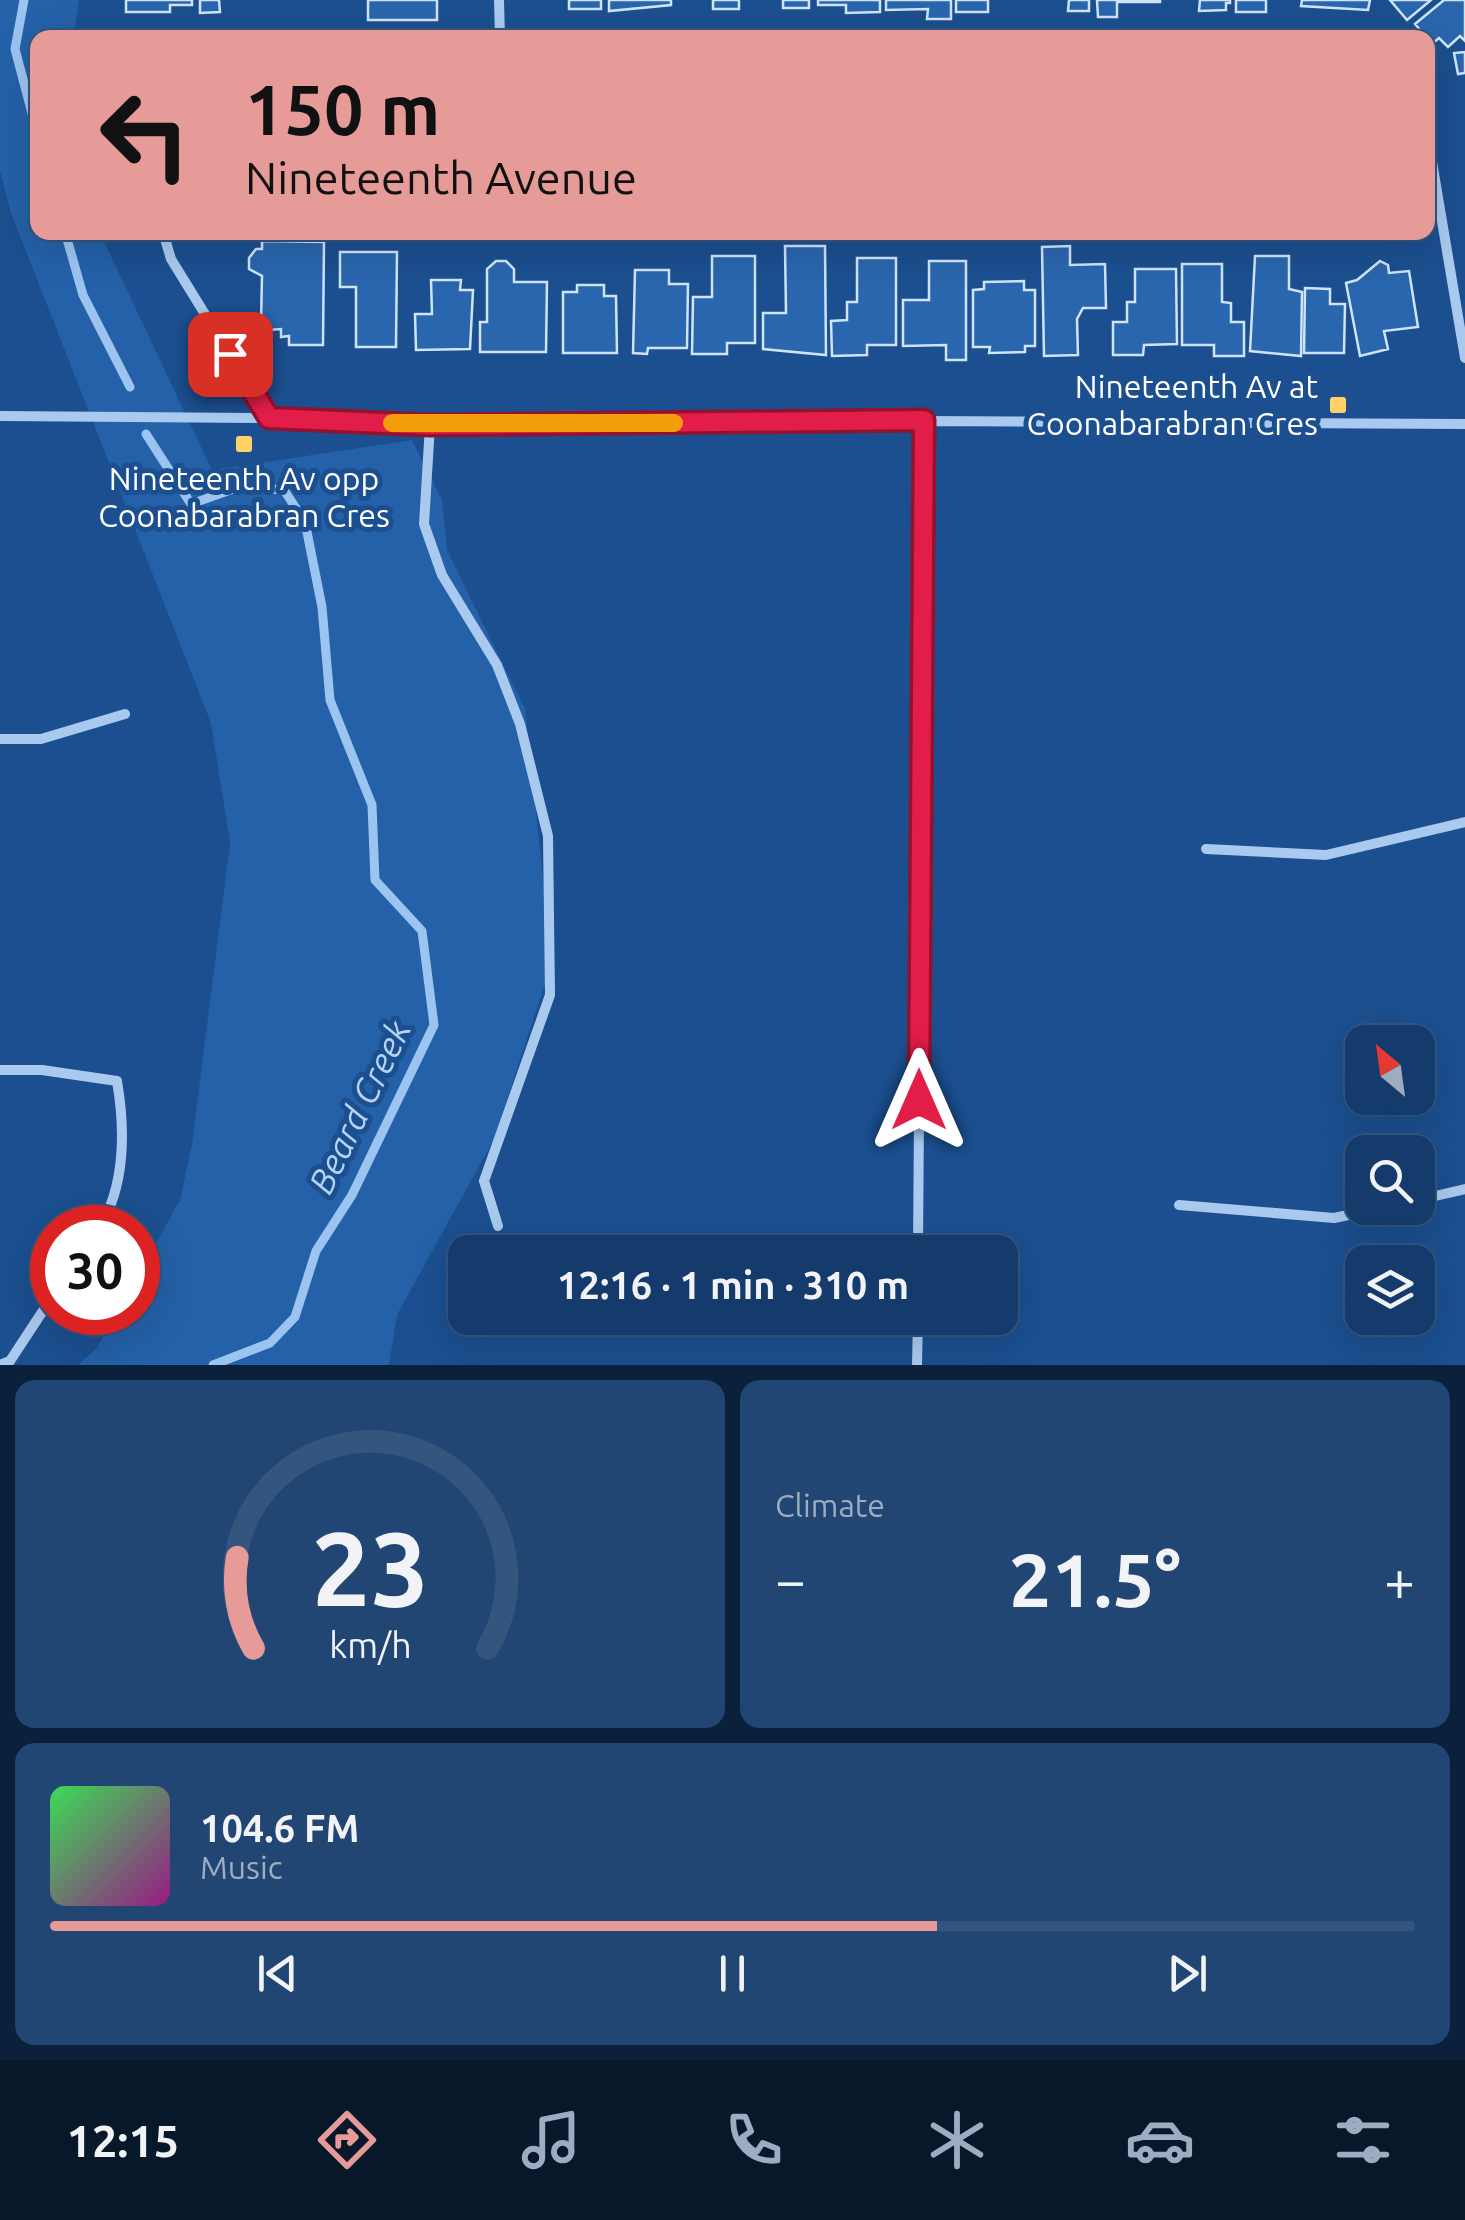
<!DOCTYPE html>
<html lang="en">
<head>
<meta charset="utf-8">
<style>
	:root { --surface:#143b6b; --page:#214673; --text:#f1f3f6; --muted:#9dadc1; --line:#33557e; --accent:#e69b98 }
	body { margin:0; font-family:Ubuntu,sans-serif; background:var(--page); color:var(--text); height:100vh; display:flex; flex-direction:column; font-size:38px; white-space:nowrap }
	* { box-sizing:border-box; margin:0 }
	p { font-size:32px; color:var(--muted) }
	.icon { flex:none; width:55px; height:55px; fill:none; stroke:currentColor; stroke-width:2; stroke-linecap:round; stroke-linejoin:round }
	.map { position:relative; height:1365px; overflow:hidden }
	.panel { display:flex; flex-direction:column; gap:15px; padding:15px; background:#0b203b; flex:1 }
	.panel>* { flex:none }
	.banner { position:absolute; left:30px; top:30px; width:1405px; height:210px; border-radius:20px; box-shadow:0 10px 40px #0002,0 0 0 2px var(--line); background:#e69b98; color:#111; overflow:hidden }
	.needle { width:65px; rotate:331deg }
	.fabs { position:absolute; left:1345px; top:1025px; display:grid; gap:20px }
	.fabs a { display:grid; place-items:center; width:90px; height:90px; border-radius:20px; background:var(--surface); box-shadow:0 10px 40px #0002,0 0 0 2px var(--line); font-size:50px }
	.speed { position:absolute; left:30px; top:1205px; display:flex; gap:20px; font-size:50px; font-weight:700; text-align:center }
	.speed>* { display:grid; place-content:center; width:130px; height:130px; border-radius:50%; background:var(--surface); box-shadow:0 10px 40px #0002,0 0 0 2px var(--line); line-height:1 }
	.speed .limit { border:15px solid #d22; background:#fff; color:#111 }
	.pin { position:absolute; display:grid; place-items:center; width:85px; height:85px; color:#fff; margin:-42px; border-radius:20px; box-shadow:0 5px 15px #0006 }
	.me { position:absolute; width:110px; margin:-55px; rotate:0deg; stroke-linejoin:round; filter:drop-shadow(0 0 8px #0008) }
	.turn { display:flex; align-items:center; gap:35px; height:210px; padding:0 50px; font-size:45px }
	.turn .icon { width:130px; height:130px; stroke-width:2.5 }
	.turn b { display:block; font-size:70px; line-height:85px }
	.big { font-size:75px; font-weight:700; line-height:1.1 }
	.panel .card { flex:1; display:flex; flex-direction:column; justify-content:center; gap:15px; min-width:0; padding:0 35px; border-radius:20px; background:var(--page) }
	.panel .dial { align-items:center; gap:0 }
	.dial svg { height:260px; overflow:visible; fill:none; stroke:var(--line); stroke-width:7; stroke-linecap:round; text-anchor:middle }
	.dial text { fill:var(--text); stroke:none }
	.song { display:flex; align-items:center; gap:30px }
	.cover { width:120px; height:120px; border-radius:15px; background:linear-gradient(135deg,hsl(130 70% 55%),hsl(310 70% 35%)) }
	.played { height:10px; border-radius:5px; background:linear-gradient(90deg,var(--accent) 65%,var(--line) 65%) }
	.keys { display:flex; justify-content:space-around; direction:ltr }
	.heat { display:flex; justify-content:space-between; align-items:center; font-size:55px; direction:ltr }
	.panel .tiles { flex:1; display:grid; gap:15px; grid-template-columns:1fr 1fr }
	.card:last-child { grid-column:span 2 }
	.trip { position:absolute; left:448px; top:1235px; width:570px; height:100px; border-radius:20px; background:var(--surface); box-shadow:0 10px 40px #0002,0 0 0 2px var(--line); font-weight:700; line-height:100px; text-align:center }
	.dock { display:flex; height:160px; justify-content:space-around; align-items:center; background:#08182b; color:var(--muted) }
	.dock .icon { width:70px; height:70px }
	.dock .current { color:var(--accent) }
	.dock b { font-size:45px; color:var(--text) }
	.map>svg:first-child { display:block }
</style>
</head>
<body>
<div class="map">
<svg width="1465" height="1365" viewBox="0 0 1465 1365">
	<rect width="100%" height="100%" fill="#1b4f8f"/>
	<!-- green -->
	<path fill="#2461a8" d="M 0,0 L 79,0 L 74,37 L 38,38 L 38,232 L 100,233 L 212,470 L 412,440 L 442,500 L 447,550 L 525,709 L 552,963 L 494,1139 L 397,1315 L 389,1365 L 78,1365 L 96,1349 L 117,1313 L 138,1312 L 138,1276 L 180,1200 L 192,1144 L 230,843 L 211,723 L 11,213 L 0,171 Z"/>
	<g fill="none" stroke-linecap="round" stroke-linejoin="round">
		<!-- stream -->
		<path stroke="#9cc4f0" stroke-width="9" d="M 24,0 L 15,49 L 38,136
			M 65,232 L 83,295 L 130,387
			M 146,434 L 191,504 L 239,487 L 284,490 L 305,522 L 322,607 L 330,700 L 372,805 L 375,880 L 422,931 L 434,1025 L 352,1195 L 316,1251 L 295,1317 L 270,1343 L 213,1365"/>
	</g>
	<!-- building -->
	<path fill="#2a66ad" stroke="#cfe3fa" stroke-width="2.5" d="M 126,0 L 192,0 L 192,5 L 170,5 L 170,12 L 126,12 Z
		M 200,0 L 219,0 L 220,12 L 200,13 Z
		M 368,0 L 437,0 L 437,20 L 368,20 Z
		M 569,0 L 601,0 L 601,9 L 569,9 Z
		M 609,0 L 671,0 L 671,5 L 609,11 Z
		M 713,0 L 739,0 L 739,9 L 713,9 Z
		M 783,0 L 809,0 L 809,8 L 783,8 Z
		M 818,0 L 880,0 L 880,12 L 846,13 L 846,5 L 818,5 Z
		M 886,0 L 951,0 L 951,19 L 927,19 L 928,9 L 886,10 Z
		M 956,0 L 988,0 L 988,12 L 956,12 Z
		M 1069,0 L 1089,0 L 1089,11 L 1068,11 Z
		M 1097,0 L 1160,0 L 1160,2 L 1117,2 L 1117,17 L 1098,17 Z
		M 1200,0 L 1230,0 L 1230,3 L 1226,3 L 1226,10 L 1199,11 Z
		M 1236,0 L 1266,0 L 1266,12 L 1236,12 Z
		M 1302,0 L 1370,0 L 1368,10 L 1301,6 Z
		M 1390,0 L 1431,0 L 1407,20 Z
		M 1444,0 L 1465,0 L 1465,41 L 1460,36 L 1448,47 L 1439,38 L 1432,44 L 1415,24 Z
		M 1465,52 L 1465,73 L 1458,74 L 1454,53 Z
		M 262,241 L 324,242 L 323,345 L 289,345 L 289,336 L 281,337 L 281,329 L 268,330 L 261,324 L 262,276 L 249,269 L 249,258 L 256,249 L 262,249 Z
		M 785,246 L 825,246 L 826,355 L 763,349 L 763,313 L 786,313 Z
		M 1070,246 L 1070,265 L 1105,264 L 1106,308 L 1083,308 L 1077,319 L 1078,355 L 1044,356 L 1042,247 Z
		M 340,252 L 397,252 L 396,347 L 356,347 L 356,287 L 340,287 Z
		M 712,256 L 755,256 L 755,343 L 727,343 L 727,354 L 692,354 L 693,297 L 712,297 Z
		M 1255,256 L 1289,256 L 1289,289 L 1302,292 L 1301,356 L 1250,351 Z
		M 857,258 L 896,258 L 896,345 L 867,345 L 867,355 L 832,356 L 831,321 L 847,320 L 847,302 L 857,302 Z
		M 496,261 L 506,261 L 514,269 L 514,282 L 547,282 L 546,352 L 480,352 L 480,322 L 487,322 L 487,269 Z
		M 929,261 L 966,261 L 966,360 L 946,360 L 946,345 L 903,346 L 903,300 L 929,300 Z
		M 1380,261 L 1388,265 L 1389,273 L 1409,271 L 1418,327 L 1384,331 L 1388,349 L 1360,356 L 1346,283 L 1357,280 Z
		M 1182,264 L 1222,264 L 1222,302 L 1231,303 L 1231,322 L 1244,322 L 1244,356 L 1214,356 L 1214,345 L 1182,345 Z
		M 1135,269 L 1176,269 L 1177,344 L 1144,345 L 1143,355 L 1113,355 L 1113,322 L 1127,322 L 1127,302 L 1135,302 Z
		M 635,270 L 669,270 L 669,284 L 688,284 L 687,348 L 648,348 L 647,354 L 633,353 Z
		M 431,280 L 461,280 L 460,290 L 473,290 L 470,349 L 416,350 L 415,314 L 432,314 Z
		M 1024,281 L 1024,290 L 1035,290 L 1035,346 L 1025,346 L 1025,352 L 989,353 L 990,347 L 973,347 L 973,290 L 984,289 L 984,282 Z
		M 577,285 L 604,285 L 604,296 L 616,296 L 617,353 L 563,353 L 563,292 L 577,292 Z
		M 1305,288 L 1330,289 L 1330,304 L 1345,304 L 1344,353 L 1304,353 Z"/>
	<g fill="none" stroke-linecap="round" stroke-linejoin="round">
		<!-- minor -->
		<path stroke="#a9c9ee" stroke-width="10" d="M 499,0 L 500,38
			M 1428,138 L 1465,358
			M 163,232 L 171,259 L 269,418
			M 0,416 L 269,418 L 430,425 L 924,421 L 1465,424
			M 430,425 L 424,524 L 442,575 L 497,665 L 520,724 L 548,836 L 550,995 L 484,1181 L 498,1226
			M 0,739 L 41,739 L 125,714
			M 1206,849 L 1326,855 L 1465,822
			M 0,1070 L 42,1070 L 117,1081 C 125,1128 126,1186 99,1228
			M 1418,1200 L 1465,1189
			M 1179,1205 L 1334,1218 L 1382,1208
			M 918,1252 L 924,421
			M 0,1365 L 10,1361 L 52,1297
			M 917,1365 L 918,1318"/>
	</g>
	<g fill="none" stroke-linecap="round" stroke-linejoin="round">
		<defs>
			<path id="route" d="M 230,354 L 269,418 L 430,425 L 924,420 L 919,1100"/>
		</defs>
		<!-- route casing -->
		<use href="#route" stroke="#92132f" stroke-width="25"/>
		<!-- route -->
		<use href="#route" stroke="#e11d48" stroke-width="18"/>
		<!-- slow -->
		<path stroke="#f59e0b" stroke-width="18" d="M 392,423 L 674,423"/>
	</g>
	<!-- markers -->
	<g fill="#ffd166" stroke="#1b4f8f" stroke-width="4">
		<rect x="1328" y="395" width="20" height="20" rx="5"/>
		<rect x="234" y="434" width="20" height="20" rx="5"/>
	</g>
	<g text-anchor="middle" stroke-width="10" stroke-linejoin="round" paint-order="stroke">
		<!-- poi labels -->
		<g font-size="32" fill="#fff" stroke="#1b4f8f" text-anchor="end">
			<text x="1318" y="398">Nineteenth Av at<tspan x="1318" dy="37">Coonabarabran Cres</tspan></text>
			<text x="244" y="490" text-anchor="middle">Nineteenth Av opp<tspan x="244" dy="37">Coonabarabran Cres</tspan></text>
		</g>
		<!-- water labels -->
		<g font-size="35" font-style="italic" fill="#b5d3f5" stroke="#1b4f8f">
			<text transform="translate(360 1107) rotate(-64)" y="12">Beard Creek</text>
		</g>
	</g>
</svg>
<div class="fabs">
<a><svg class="needle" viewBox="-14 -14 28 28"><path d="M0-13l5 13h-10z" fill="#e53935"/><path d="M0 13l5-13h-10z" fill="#9dadc1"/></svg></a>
<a><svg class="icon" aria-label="search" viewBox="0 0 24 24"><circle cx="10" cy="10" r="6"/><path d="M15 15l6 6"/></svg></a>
<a><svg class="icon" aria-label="layers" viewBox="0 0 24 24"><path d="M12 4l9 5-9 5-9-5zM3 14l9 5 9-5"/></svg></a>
</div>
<div class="speed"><div class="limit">30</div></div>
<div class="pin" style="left:230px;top:354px;background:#d93025"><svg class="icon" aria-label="arrive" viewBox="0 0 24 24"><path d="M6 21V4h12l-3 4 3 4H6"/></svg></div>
<svg class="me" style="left:919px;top:1100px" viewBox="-20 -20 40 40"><path d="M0-17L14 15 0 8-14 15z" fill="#e11d48" stroke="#fff" stroke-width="4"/></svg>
<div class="trip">12:16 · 1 min · 310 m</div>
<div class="banner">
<div class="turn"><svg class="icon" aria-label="left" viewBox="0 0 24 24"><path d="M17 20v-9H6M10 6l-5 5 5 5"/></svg><div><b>150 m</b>Nineteenth Avenue</div></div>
</div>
</div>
<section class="panel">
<div class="tiles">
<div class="card dial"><svg viewBox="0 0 100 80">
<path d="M14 69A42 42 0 1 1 86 69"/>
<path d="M14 69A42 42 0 0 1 9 41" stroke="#e69b98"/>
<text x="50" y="56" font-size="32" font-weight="700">23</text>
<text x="50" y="72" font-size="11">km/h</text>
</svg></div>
<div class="card"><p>Climate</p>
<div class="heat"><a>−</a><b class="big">21.5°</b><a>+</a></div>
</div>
<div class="card">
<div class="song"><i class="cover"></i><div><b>104.6 FM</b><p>Music</p></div></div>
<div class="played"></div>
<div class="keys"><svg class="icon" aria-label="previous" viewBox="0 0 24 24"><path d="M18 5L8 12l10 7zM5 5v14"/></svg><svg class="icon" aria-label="pause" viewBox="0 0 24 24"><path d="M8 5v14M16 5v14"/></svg><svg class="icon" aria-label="next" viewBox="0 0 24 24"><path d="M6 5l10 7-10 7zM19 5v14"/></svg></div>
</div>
</div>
</section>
<nav class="dock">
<b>12:15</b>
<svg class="icon current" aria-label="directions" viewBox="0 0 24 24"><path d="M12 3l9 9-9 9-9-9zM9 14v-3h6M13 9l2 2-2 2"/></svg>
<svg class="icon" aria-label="music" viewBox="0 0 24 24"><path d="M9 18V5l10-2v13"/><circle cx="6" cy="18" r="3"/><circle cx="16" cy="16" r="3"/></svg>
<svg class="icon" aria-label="phone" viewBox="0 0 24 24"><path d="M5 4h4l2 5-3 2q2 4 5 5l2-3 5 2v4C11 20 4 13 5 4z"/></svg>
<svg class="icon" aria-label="climate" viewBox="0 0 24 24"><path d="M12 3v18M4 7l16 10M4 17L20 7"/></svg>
<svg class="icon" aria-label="car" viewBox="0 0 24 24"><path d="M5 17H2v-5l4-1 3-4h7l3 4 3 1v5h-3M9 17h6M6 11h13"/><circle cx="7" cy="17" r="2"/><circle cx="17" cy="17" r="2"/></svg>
<svg class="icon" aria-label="filters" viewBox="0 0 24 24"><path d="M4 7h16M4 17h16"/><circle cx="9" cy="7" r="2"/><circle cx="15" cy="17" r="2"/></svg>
</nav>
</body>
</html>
